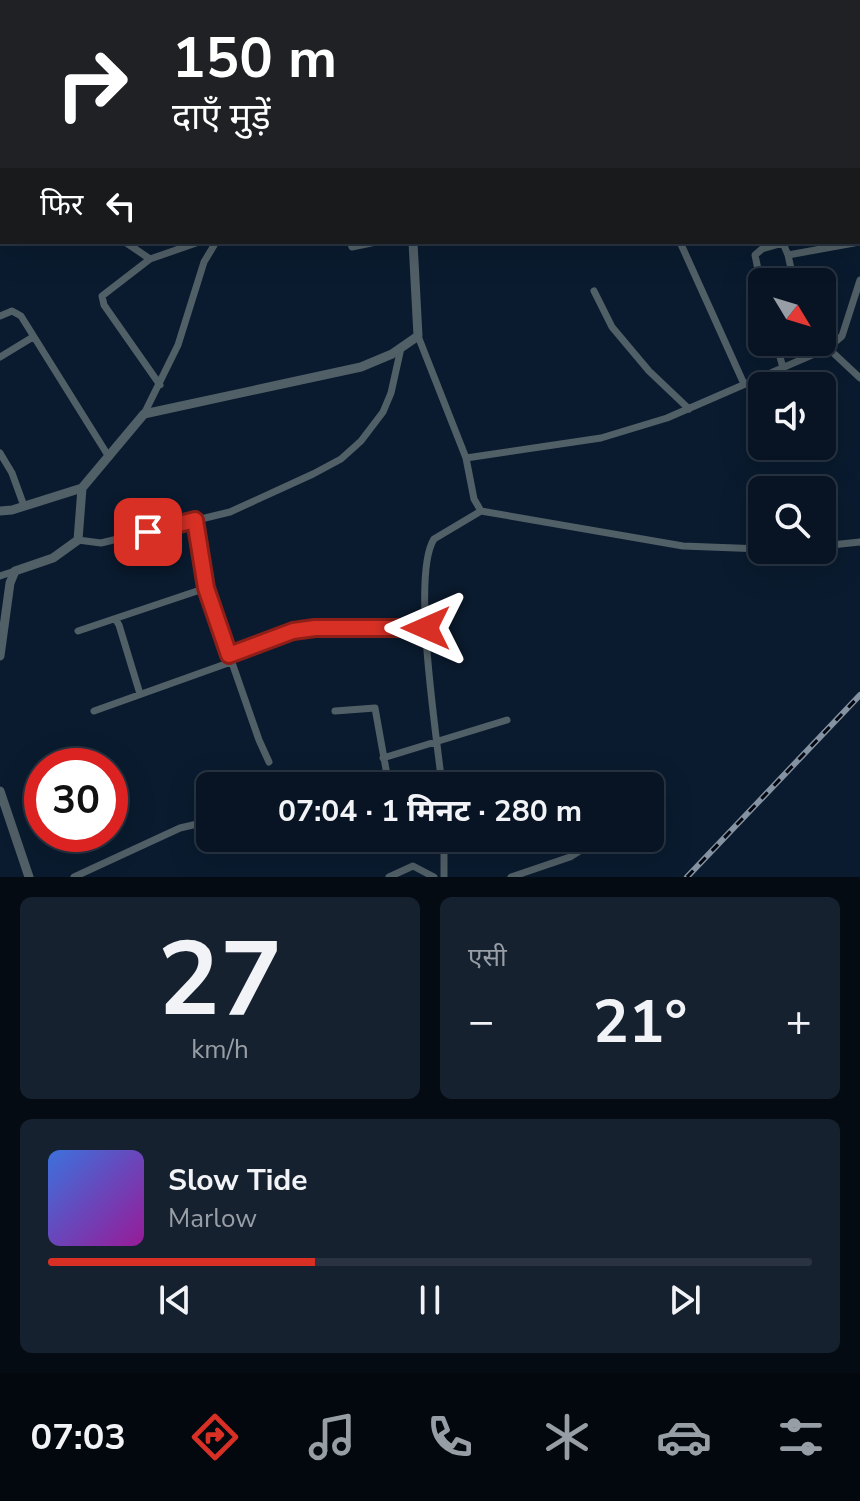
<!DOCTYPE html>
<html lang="hi">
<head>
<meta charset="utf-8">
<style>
	:root { --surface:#081423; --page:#162130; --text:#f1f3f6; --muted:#989ea6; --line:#293341; --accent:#d93025 }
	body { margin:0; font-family:"Nunito Sans","Noto Sans Devanagari",sans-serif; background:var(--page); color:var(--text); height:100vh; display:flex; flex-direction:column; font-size:30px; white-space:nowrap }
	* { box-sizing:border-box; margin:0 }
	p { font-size:26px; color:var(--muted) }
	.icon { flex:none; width:44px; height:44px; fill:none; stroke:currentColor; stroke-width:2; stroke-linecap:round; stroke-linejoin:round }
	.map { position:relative; height:877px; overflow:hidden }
	.details { display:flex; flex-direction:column; gap:20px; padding:20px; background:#040b13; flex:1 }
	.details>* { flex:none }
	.hud { position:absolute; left:0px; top:0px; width:860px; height:244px; box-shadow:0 8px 32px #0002,0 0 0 2px var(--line); background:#202124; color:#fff; overflow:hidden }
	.needle { width:52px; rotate:128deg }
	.buttons { position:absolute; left:748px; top:268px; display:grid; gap:16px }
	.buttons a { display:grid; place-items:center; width:88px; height:88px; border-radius:12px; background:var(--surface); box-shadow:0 8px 32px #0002,0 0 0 2px var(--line); font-size:40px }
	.speed { position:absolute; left:24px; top:748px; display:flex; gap:16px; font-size:40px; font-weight:700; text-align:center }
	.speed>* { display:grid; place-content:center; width:104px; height:104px; border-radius:50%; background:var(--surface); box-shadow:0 8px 32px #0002,0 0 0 2px var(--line); line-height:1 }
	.speed .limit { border:12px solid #d22; background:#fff; color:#111 }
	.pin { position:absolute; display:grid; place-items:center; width:68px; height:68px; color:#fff; margin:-34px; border-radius:16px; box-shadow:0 4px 12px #0006 }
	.me { position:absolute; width:88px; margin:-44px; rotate:270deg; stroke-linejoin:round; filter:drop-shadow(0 0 6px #0008) }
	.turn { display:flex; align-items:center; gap:28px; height:168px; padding:0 40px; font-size:36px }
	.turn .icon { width:104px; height:104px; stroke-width:2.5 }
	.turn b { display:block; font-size:56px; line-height:68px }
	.then { display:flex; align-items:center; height:76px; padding:0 40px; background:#0003; gap:16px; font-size:30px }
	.big { font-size:60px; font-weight:700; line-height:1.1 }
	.details .widget { flex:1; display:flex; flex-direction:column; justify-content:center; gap:12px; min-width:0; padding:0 28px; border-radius:12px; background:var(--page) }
	.details .dial { align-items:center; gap:0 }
	.dial b { font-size:104px; line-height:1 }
	.song { display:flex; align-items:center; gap:24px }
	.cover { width:96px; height:96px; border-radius:12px; background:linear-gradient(135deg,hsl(220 70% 55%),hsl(300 70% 35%)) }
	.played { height:8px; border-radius:4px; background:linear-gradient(90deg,var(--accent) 35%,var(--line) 35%) }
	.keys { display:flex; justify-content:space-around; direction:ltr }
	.heat { display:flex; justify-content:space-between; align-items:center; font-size:44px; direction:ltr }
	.details .tiles { flex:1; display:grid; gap:20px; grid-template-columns:1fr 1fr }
	.widget:last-child { grid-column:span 2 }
	.trip { position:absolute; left:196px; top:772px; width:468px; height:80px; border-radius:12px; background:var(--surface); box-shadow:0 8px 32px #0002,0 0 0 2px var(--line); font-weight:700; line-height:80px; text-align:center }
	.menu { display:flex; height:128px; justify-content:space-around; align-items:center; background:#03080e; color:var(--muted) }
	.menu .icon { width:56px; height:56px }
	.menu .selected { color:var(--accent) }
	.menu b { font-size:36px; color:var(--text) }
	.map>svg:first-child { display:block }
</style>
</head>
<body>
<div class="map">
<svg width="860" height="877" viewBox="0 0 860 877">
	<rect width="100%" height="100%" fill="#0a1b2f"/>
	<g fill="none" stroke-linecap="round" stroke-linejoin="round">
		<!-- minor -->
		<path stroke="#515f66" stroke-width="7" d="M 847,0 L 848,2
			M 324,2 L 325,0
			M 620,2 L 620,0
			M 858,26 L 860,26
			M 858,40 L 860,48
			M 858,75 L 860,73
			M 0,103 L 2,102
			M 0,169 L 2,168
			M 858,205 L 860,205
			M 125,242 L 150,259
			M 350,242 L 352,247 L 376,242
			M 680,242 L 744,384
			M 788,255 L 794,282
			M 860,280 L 842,336 L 828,348 L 860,378
			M 762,289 L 755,255 L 762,249 L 783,243 L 788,255 L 860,242
			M 594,291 L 612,327 L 649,371 L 689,409
			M 0,316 L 12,311 L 21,316 L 109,457
			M 418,336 L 466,458 L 474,499 L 481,511 L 683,546 L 762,549
			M 776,342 L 783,368
			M 0,357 L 33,337
			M 160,385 L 104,305 L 102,296 L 150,259 L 199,242
			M 144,414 L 178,345 L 204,262 L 216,242
			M 0,453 L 12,473 L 24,506
			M 466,458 L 601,438 L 667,418 L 828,348
			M 195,520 L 206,588 L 259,740 L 269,762
			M 78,540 L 101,543 L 230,512 L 313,474 L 341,459 L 361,441 L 383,412 L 391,393 L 401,348
			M 822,546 L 860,542
			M 0,576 L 15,571
			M 116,620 L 119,625 L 140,694
			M 78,631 L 206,588
			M 229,655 L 293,631 L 315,628 L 426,628
			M 94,711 L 231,662
			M 335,711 L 375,708 L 389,786
			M 383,758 L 507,720
			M 442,786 C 437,737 411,575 434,539 L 481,511
			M 74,877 L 180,828 L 210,821
			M 389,877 L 413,866 L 434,877
			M 444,877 L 444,838
			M 511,877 L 570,857 L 600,838"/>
		<!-- tertiary -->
		<path stroke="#515f66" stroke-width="9" d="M 364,0 L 364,2
			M 0,511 L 12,510 L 82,488 L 144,414 L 361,367 L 392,354 L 418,336 L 413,242
			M 0,656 L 10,583 L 15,571 L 53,558 L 78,540 L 82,488
			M 0,791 L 29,877"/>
		<defs>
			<path id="rail" d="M 687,877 L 860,695"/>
		</defs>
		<!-- rail casing -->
		<use href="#rail" stroke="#8492a2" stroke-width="6"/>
		<!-- rail -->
		<use href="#rail" stroke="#02060e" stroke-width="3" stroke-dasharray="9" stroke-linecap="butt"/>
	</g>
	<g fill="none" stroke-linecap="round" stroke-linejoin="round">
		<defs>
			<path id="route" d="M 148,532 L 195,520 L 206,588 L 229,655 L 293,631 L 315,628 L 426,628"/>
		</defs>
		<!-- route casing -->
		<use href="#route" stroke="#8d1f18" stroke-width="20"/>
		<!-- route -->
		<use href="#route" stroke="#d93025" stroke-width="14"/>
	</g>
</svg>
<div class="buttons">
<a><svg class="needle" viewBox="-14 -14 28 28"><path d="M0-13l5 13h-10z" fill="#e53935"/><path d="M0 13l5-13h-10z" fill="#989ea6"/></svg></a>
<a><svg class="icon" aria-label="sound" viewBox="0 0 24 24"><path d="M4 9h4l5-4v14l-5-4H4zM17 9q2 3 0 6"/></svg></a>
<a><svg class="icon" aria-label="search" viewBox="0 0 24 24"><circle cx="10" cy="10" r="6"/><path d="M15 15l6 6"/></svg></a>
</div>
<div class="speed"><div class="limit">30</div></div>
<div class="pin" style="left:148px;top:532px;background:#d93025"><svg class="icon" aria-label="arrive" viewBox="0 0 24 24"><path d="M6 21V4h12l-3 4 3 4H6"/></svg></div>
<svg class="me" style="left:426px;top:628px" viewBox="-20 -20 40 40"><path d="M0-17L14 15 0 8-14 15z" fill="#d93025" stroke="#fff" stroke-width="4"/></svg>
<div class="trip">07:04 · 1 मिनट · 280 m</div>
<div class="hud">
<div class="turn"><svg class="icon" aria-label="right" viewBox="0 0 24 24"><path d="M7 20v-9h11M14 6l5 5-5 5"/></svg><div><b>150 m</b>दाएँ मुड़ें</div></div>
<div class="then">फिर<svg class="icon" aria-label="left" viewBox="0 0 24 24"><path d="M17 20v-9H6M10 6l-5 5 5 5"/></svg></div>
</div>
</div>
<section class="details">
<div class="tiles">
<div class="widget dial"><b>27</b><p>km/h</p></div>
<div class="widget"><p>एसी</p>
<div class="heat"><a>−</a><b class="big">21°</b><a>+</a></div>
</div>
<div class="widget">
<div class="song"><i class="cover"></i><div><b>Slow Tide</b><p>Marlow</p></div></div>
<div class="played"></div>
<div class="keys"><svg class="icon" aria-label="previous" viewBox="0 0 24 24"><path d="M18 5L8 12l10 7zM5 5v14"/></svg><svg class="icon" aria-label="pause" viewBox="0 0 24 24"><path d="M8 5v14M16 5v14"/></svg><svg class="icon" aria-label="next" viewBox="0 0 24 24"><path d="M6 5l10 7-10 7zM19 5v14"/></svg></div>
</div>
</div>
</section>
<nav class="menu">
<b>07:03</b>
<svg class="icon selected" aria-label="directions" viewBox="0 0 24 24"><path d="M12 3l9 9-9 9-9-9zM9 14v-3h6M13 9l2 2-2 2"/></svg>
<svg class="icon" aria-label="music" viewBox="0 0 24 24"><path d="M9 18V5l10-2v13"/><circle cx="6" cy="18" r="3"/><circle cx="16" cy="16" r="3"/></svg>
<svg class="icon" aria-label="phone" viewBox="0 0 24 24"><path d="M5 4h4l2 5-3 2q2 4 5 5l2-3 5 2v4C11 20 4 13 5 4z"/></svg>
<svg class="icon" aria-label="climate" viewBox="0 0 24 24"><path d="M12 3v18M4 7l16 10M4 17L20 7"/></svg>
<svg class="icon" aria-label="car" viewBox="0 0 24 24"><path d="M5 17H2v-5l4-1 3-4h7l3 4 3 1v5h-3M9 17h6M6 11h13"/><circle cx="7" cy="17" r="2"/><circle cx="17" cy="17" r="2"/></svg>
<svg class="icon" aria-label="filters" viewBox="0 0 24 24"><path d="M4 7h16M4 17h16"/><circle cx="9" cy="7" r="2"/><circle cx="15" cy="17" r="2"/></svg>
</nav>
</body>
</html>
